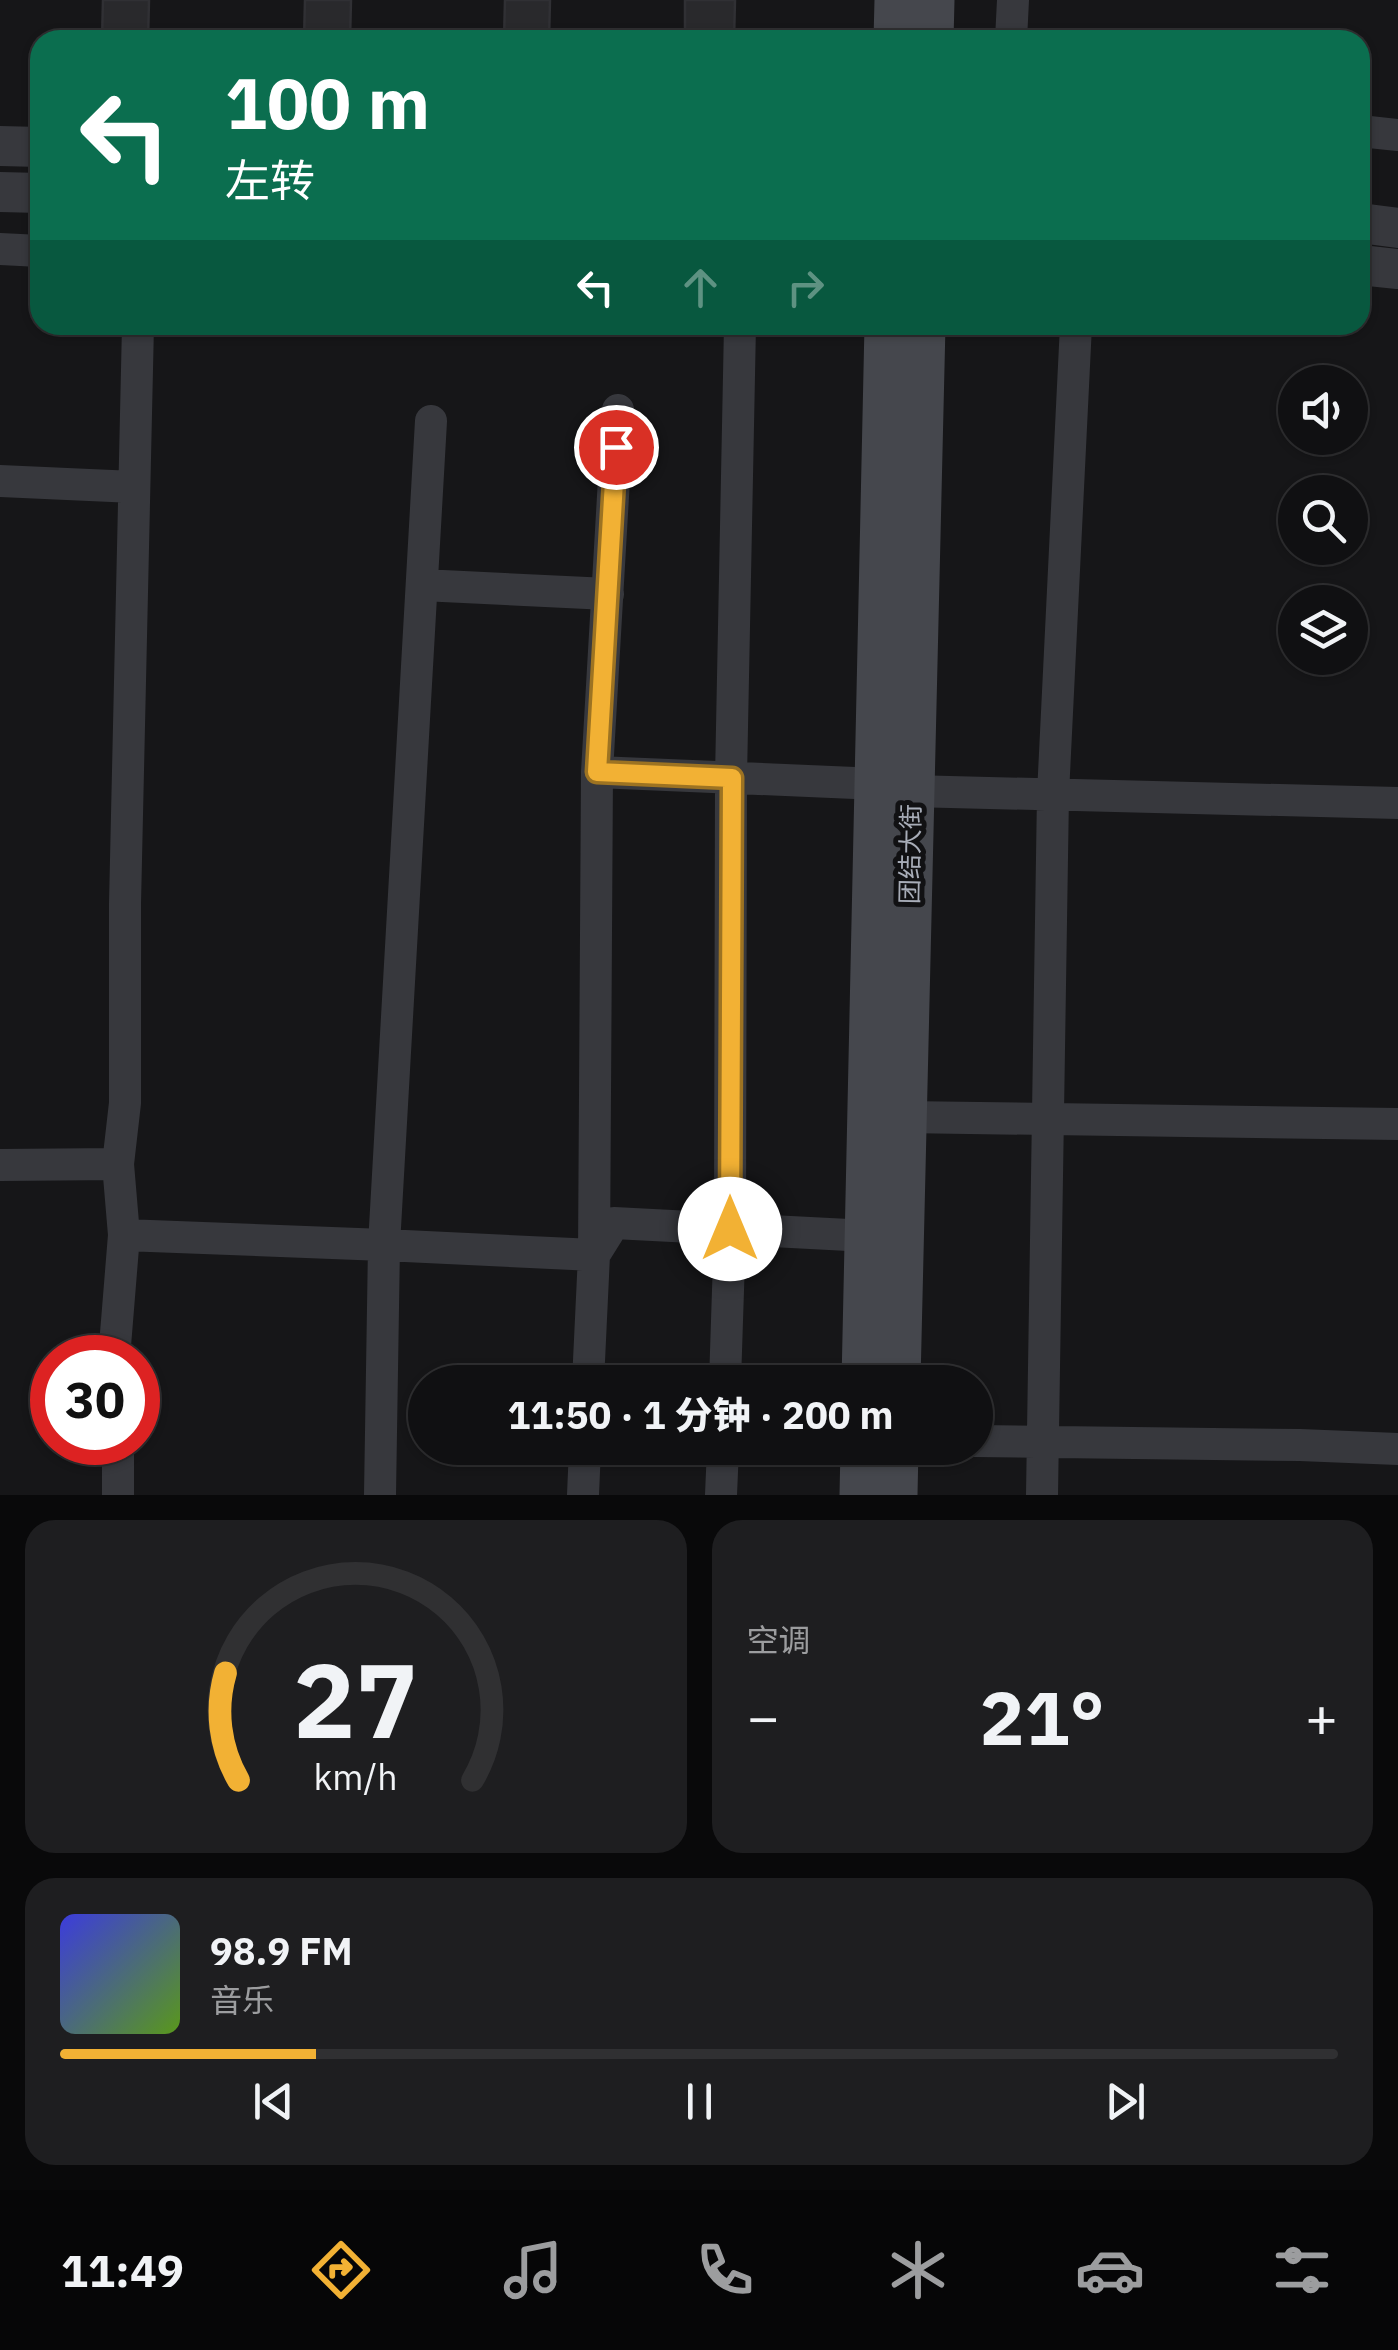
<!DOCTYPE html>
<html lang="zh">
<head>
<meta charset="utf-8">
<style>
	:root { --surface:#101012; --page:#1e1e20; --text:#f1f3f6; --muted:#9c9d9f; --line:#303032; --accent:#f2b134 }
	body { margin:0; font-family:"IBM Plex Sans","Noto Sans SC",sans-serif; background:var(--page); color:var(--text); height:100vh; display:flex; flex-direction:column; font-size:38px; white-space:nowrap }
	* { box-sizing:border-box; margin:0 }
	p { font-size:32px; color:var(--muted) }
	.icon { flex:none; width:55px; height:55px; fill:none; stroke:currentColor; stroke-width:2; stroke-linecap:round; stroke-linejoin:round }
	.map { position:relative; height:1495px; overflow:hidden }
	.side { display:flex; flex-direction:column; gap:25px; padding:25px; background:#09090a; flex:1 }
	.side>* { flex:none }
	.top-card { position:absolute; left:30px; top:30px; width:1340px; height:305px; border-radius:30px; box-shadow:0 2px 8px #0004,0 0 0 2px var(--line); background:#0b6e4f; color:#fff; overflow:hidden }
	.buttons { position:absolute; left:1278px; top:365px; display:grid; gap:20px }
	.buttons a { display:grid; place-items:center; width:90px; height:90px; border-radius:50%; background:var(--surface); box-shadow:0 2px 8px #0004,0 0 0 2px var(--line); font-size:50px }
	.speed { position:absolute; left:30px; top:1335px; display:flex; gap:20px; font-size:50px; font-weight:700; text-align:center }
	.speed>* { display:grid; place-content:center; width:130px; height:130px; border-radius:50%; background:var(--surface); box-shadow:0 2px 8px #0004,0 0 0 2px var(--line); line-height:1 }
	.speed .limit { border:15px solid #d22; background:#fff; color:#111 }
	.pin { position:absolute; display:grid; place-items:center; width:85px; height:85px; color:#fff; margin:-42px; border:5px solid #fff; border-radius:50%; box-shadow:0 2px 10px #0007 }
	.me { position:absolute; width:110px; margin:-55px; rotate:0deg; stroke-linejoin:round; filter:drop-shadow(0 0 8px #0008) }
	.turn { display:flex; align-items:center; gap:35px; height:210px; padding:0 30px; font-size:45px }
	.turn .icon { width:130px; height:130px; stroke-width:2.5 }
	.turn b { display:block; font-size:70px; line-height:85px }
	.lanes { display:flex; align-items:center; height:95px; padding:0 30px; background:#0003; justify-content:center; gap:50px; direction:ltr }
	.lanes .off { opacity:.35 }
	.big { font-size:75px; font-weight:800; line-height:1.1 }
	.side .card { flex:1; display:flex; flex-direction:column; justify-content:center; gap:15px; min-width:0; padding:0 35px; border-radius:30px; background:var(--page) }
	.side .dial { align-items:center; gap:0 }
	.dial svg { height:260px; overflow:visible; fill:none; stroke:var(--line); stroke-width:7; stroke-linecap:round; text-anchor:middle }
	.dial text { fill:var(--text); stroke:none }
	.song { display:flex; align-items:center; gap:30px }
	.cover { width:120px; height:120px; border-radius:15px; background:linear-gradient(135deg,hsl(240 70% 55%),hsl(90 70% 35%)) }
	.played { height:10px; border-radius:5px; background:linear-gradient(90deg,var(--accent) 20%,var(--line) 20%) }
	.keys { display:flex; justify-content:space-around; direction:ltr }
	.heat { display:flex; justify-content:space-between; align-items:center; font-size:55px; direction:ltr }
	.side .tiles { flex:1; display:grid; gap:25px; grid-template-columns:1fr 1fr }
	.card:last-child { grid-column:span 2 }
	.trip { position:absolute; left:408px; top:1365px; width:585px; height:100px; border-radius:50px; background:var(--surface); box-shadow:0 2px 8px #0004,0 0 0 2px var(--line); font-weight:800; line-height:100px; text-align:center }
	.tab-bar { display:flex; height:160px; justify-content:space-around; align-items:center; background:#060607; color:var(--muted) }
	.tab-bar .icon { width:70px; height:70px }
	.tab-bar .current { color:var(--accent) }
	.tab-bar b { font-size:45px; color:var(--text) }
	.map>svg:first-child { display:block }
</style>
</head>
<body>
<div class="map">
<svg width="1398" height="1495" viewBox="0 0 1398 1495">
	<rect width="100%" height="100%" fill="#161618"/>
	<!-- building -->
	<path fill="#29292c" stroke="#303034" stroke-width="2.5" d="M 103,0 L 149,0 L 148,40 L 102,40 Z
		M 305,0 L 351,0 L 350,40 L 304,40 Z
		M 505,0 L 550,0 L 549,40 L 504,40 Z
		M 685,0 L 735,0 L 734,40 L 685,40 Z"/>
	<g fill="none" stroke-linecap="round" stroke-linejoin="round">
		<!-- minor -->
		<path stroke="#37383d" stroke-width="32" d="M 1011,40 L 1013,0
			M 1360,131 L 1398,135
			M 0,249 L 40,251
			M 0,481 L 134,487
			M 422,585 L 608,594
			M 597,772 L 618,410
			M 911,791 L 1398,803
			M 883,1114 L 903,1117 L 1398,1124
			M 0,1165 L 118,1164
			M 124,1235 L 384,1245 L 431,421
			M 114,1358 L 124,1235 L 118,1164 L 125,1103 L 125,904 L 138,325
			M 588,1382 L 594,1255 L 597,772 L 878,784
			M 725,1382 L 730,1229 L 731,778 L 740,325
			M 975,1441 L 1300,1445 L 1398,1449
			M 118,1495 L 118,1442
			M 380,1495 L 384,1245 L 594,1255 L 614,1223 L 868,1236
			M 583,1495 L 585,1448
			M 721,1495 L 723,1448
			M 1042,1495 L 1053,794 L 1076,325"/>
		<!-- tertiary -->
		<path stroke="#37383d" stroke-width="40" d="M 0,146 L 40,147
			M 0,192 L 40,193
			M 1360,223 L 1398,228
			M 1360,265 L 1398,269"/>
		<!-- secondary -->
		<path stroke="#45474d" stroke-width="45" d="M 896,40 L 897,0
			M 931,40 L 932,0
			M 864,1382 L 887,325
			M 898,1382 L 923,325
			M 862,1495 L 863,1448
			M 895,1495 L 896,1448"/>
	</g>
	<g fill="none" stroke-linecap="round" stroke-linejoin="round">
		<defs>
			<path id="route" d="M 616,447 L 597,772 L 732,778 L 730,1229"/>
		</defs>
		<!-- route casing -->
		<use href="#route" stroke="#9d7322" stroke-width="25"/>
		<!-- route -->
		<use href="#route" stroke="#f2b134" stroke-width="18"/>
	</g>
	<g text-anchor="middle" stroke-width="10" stroke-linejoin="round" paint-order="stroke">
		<!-- street labels -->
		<g font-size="25" fill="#a8adb8" stroke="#111113">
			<text transform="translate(910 854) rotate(-89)" y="9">团结大街</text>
		</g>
	</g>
</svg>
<div class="buttons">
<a><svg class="icon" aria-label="sound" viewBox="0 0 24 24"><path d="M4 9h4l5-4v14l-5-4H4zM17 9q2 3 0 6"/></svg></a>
<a><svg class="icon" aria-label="search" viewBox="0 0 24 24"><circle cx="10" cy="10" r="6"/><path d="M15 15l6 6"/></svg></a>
<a><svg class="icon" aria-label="layers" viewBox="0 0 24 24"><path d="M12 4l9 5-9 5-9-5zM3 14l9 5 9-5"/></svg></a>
</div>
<div class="speed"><div class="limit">30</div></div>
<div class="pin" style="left:616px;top:447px;background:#d93025"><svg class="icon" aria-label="arrive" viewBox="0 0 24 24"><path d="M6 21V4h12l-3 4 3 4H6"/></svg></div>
<svg class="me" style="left:730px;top:1229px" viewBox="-20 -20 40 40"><circle r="19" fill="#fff"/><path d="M0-13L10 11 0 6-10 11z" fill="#f2b134"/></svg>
<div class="trip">11:50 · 1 分钟 · 200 m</div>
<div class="top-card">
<div class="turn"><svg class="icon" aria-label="left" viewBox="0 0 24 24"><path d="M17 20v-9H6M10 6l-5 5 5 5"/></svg><div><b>100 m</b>左转</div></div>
<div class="lanes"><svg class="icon" aria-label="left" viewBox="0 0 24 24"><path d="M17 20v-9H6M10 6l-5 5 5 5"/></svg><svg class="icon off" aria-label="ahead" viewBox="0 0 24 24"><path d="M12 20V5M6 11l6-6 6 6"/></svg><svg class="icon off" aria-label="right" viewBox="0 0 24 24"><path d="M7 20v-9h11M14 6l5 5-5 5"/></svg></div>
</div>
</div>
<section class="side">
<div class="tiles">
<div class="card dial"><svg viewBox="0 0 100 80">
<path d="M14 69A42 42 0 1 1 86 69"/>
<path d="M14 69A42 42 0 0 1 10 36" stroke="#f2b134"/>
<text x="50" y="56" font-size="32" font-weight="700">27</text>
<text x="50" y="72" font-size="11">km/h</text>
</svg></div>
<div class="card"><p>空调</p>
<div class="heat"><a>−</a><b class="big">21°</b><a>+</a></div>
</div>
<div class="card">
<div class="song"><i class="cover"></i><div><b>98.9 FM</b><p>音乐</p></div></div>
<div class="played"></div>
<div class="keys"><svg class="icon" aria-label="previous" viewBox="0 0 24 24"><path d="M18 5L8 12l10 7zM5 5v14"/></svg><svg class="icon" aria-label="pause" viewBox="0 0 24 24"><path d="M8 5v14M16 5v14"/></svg><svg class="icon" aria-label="next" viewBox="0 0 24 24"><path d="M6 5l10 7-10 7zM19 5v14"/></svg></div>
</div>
</div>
</section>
<nav class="tab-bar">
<b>11:49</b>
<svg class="icon current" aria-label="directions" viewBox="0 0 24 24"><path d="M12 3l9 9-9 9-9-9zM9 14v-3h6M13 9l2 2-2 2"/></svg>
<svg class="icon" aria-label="music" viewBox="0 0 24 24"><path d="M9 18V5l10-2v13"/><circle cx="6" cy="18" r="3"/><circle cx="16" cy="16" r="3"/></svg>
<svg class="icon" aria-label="phone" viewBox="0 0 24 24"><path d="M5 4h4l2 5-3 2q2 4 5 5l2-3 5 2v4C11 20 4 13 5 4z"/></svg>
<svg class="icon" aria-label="climate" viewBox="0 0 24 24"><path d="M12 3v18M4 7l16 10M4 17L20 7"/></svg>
<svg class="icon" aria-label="car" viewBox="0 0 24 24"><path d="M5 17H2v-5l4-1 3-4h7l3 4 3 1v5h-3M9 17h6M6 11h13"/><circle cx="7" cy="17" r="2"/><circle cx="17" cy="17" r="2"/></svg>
<svg class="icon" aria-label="filters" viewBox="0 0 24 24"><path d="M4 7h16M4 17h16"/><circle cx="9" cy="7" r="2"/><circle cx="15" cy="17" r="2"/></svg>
</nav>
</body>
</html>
